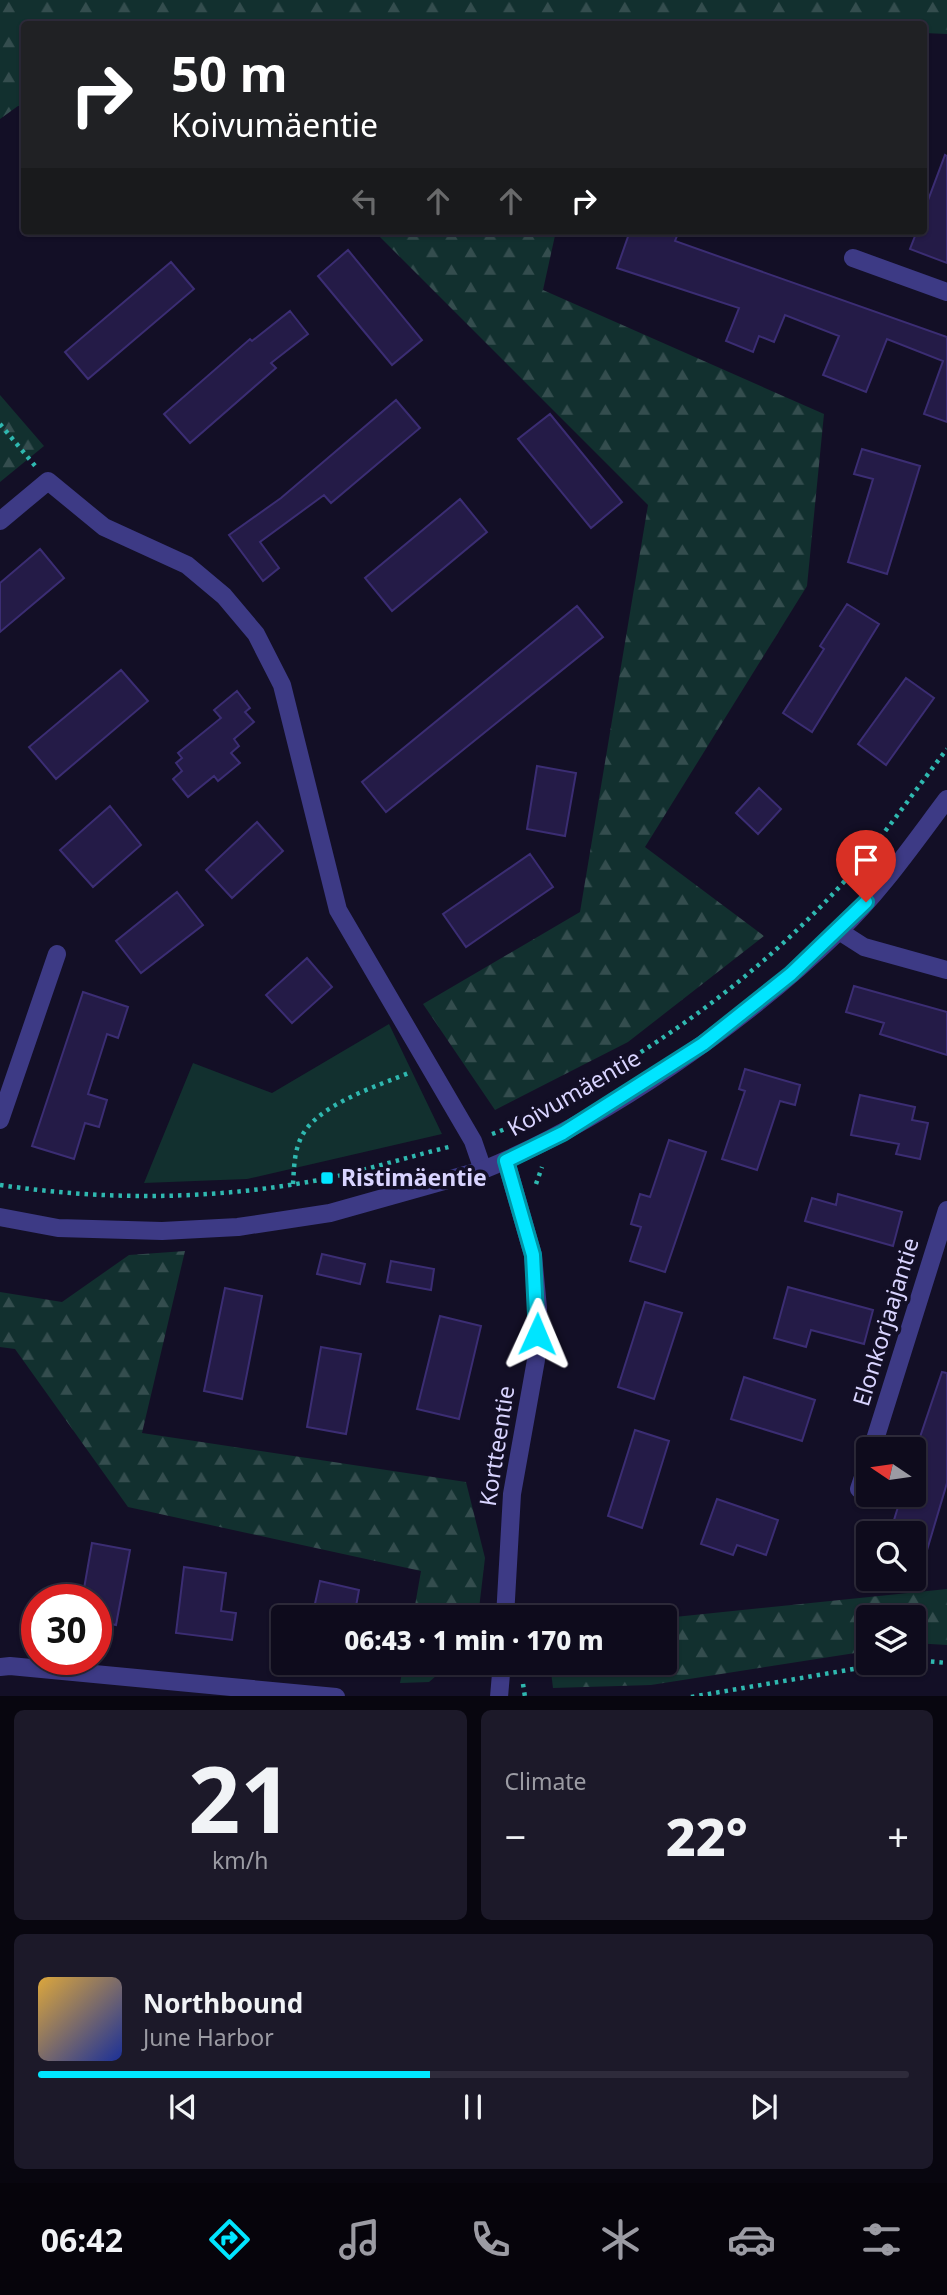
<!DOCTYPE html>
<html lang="en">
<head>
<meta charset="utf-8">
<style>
	:root { --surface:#0e0b1c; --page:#1c1929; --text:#f1f3f6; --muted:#9b9ba3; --line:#2e2b3b; --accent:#00e5ff }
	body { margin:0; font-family:"Noto Sans",sans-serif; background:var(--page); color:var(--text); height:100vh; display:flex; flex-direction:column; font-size:26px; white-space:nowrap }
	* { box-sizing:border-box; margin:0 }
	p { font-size:23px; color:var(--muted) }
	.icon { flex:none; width:38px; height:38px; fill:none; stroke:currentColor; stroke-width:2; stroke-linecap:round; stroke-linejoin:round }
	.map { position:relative; height:1696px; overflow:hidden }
	.side { display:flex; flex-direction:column; gap:14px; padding:14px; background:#08060f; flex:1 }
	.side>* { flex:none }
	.banner { position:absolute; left:21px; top:21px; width:906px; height:214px; border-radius:7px; box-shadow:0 2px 5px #0004,0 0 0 2px var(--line); background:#202124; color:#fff; overflow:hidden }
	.needle { width:46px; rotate:283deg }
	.fabs { position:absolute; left:856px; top:1437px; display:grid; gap:14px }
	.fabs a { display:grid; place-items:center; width:70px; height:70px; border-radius:7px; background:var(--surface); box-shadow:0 2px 5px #0004,0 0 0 2px var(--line); font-size:35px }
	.speed { position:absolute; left:21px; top:1584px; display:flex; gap:14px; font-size:35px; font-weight:700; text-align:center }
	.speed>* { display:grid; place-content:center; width:91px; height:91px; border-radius:50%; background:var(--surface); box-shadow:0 2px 5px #0004,0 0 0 2px var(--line); line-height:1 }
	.speed .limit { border:10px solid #d22; background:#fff; color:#111 }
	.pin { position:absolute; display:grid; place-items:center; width:60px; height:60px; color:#fff; margin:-72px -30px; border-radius:50% 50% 50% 0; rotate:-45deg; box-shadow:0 0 7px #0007 }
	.pin .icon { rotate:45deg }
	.me { position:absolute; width:77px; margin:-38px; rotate:1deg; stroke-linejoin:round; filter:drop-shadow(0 0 5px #0008) }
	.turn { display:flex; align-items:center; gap:24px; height:147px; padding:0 35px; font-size:32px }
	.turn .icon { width:91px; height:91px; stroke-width:2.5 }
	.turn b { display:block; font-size:49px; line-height:60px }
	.lanes { display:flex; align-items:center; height:66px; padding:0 35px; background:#0003; justify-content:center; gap:35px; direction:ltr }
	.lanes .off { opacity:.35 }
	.big { font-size:52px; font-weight:800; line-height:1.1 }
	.side .card { flex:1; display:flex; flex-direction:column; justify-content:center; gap:10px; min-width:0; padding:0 24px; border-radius:10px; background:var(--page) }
	.side .dial { align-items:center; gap:0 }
	.dial b { font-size:91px; line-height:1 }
	.song { display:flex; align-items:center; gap:21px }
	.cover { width:84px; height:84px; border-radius:10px; background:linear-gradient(135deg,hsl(40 70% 55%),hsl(230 70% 35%)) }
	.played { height:7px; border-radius:4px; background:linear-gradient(90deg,var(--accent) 45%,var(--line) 45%) }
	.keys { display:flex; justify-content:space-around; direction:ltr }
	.heat { display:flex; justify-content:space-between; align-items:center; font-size:38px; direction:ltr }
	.side .tiles { flex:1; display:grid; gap:14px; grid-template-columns:1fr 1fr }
	.card:last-child { grid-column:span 2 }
	.trip { position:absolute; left:271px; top:1605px; width:406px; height:70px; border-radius:7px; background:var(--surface); box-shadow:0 2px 5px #0004,0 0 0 2px var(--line); font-weight:800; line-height:70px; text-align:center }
	.menu { display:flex; height:112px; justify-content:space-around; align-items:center; background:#06040b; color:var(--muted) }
	.menu .icon { width:49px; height:49px }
	.menu .on { color:var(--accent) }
	.menu b { font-size:32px; color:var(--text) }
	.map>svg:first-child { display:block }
</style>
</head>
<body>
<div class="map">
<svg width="947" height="1697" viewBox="0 0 947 1697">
	<defs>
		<pattern id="forest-firs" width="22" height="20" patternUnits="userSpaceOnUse" patternTransform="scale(1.75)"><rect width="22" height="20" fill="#12302f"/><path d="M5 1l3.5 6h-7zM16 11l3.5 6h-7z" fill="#344d4e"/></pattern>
	</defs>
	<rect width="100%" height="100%" fill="#130f26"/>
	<!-- green -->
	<path fill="#12302f" d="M 389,1024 L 442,1134 L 247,1179 L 144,1183 L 193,1063 L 272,1093 Z"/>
	<!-- forest -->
	<path fill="url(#forest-firs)" d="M 0,0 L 947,0 L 947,34 L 924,33 L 924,24 L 24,24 L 24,106 L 18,106 L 0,119 Z
		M 374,231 L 556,231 L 543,290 L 824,414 L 807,586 L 645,847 L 764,936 L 628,1042 L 495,1110 L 423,1004 L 580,912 L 648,505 Z
		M 0,395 L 44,446 L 0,482 Z
		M 185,1251 L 142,1433 L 466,1482 L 485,1558 L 478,1617 L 413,1617 L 421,1571 L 128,1507 L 15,1349 L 0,1347 L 0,1292 L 62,1302 L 129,1255 Z
		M 947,1589 L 947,1645 L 914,1643 L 914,1617 L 868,1617 L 868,1651 L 651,1685 L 553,1688 L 550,1663 L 665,1662 L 665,1618 Z
		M 404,1663 L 404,1662 L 451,1663 L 429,1682 L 400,1683 Z"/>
	<!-- building -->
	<path fill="#241b47" stroke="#3b2d73" stroke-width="2" d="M 945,155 L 947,156 L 947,263 L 910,249 L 917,231 L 924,231 L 924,211 Z
		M 630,231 L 679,231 L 675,241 L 947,337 L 947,422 L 924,414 L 943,361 L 887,339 L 866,392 L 823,375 L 839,336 L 785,315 L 774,342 L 759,336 L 753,352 L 726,341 L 739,308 L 617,268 Z
		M 348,250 L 422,340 L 392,365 L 318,276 Z
		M 171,262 L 194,289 L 88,379 L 65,352 Z
		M 290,311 L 308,334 L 271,363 L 276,368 L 190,443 L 164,414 L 250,339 L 252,341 Z
		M 396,400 L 420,428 L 331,503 L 324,495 L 260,542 L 279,568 L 263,581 L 229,535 L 281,498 Z
		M 550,414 L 622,502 L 591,528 L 518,439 Z
		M 862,449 L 920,466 L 887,574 L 848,562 L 873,479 L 854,474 Z
		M 460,499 L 487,532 L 392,611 L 365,578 Z
		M 40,549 L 64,578 L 0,632 L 0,583 Z
		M 847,604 L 879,624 L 812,732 L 783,713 L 824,649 L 820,646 Z
		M 577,606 L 603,637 L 386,812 L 362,782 Z
		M 121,670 L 148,701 L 56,779 L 29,747 Z
		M 906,678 L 934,698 L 886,765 L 858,744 Z
		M 237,691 L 250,708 L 245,712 L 254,722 L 234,739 L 239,746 L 231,753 L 240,763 L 218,781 L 214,776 L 188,797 L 173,779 L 182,771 L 176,763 L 182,758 L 178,753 L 221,718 L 214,710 Z
		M 537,766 L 576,773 L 565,836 L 527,829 Z
		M 759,788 L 781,809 L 758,834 L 736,813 Z
		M 110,806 L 141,845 L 93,887 L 60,850 Z
		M 257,822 L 283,851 L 232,898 L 206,870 Z
		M 530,854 L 553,887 L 466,947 L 443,914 Z
		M 177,892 L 203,925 L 141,973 L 116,941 Z
		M 307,958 L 332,987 L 292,1023 L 266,995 Z
		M 854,986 L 947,1012 L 947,1055 L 880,1034 L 884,1023 L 846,1012 Z
		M 83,992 L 128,1007 L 118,1038 L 107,1034 L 88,1094 L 107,1100 L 99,1127 L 85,1123 L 74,1159 L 32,1146 Z
		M 745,1069 L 800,1085 L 795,1105 L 780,1101 L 757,1170 L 722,1159 L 745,1091 L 739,1089 Z
		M 860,1095 L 915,1107 L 912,1120 L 928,1123 L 920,1159 L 896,1154 L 899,1144 L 851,1135 Z
		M 669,1140 L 706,1152 L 665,1272 L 630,1261 L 641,1227 L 631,1224 L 640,1194 L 650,1197 Z
		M 838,1194 L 902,1212 L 893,1246 L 805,1221 L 812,1198 L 836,1205 Z
		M 322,1254 L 365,1264 L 360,1284 L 317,1274 Z
		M 391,1261 L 434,1269 L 431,1290 L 387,1282 Z
		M 788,1287 L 873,1310 L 864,1344 L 811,1330 L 806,1347 L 774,1338 Z
		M 225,1288 L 262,1296 L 242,1399 L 204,1391 Z
		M 645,1302 L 682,1313 L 654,1399 L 618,1387 Z
		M 440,1316 L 481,1326 L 459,1419 L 417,1409 Z
		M 321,1347 L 361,1354 L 346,1434 L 307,1427 Z
		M 942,1372 L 947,1373 L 947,1483 L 919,1577 L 914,1576 L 914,1533 L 890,1533 L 902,1494 L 914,1494 L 914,1455 Z
		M 744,1377 L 815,1400 L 802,1441 L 731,1419 Z
		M 635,1430 L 669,1441 L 642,1528 L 608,1516 Z
		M 717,1499 L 778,1520 L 766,1555 L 737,1545 L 733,1555 L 701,1544 Z
		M 92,1543 L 130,1550 L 116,1625 L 96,1621 L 96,1600 L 82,1600 Z
		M 184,1567 L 226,1573 L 221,1611 L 236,1613 L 232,1640 L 176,1633 Z
		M 320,1581 L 359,1590 L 354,1617 L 312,1617 Z"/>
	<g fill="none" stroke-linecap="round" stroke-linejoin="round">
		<!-- path -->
		<path stroke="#2fb8b0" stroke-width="4.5" stroke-dasharray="3.5 5" stroke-linecap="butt" d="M 0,424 L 36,467
			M 492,1134 C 529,1121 561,1099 595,1080 C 687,1027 771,962 843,883 C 880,841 913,793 947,749
			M 293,1184 C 294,1169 294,1154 300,1140 C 314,1105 378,1086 411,1072
			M 536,1184 L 542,1167
			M 0,1185 C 109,1201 216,1200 324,1179 C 367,1170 411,1156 453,1146
			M 914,1660 L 947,1663
			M 523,1684 L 525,1697
			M 691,1697 L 894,1662"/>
		<!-- minor -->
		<path stroke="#3d3a85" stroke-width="18" d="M 853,258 L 947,292
			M 0,521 L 48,481 L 104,527 L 187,565 L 224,596 L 256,634 L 282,685 L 338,910 L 473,1141 L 483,1170
			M 839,931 L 864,947 L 947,970
			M 0,1120 L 57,954
			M 872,1449 L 947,1210
			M 859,1489 L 868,1462
			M 505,1617 L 512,1494 L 536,1360 L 538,1308 L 533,1255 L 506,1161
			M 0,1667 L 10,1666 L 336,1697
			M 499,1697 L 502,1662"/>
		<!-- tertiary -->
		<path stroke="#3d3a85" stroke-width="18" d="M 0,1217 L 58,1228 L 162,1231 L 238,1227 L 330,1213 L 483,1170 C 605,1120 744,1023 839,931 C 880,892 913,844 947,799"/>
	</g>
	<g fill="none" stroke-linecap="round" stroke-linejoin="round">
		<defs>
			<path id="route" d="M 537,1334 L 533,1255 L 506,1161 L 563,1133 L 703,1044 L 791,974 L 866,902"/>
		</defs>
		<!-- route casing -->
		<use href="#route" stroke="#0095a6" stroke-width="18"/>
		<!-- route -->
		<use href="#route" stroke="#00e5ff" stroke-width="12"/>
	</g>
	<!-- markers -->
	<rect fill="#00e5ff" stroke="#130f26" stroke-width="2.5" x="320" y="1171" width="14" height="14" rx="3.5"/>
	<g text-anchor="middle" stroke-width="7" stroke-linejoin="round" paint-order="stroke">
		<!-- street labels -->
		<g font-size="23" fill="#d9d4ff" stroke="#130f26">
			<text transform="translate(574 1093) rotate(-30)" y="8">Koivumäentie</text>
			<text transform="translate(886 1322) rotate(-73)" y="8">Elonkorjaajantie</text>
			<text transform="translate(497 1446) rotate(-81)" y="8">Kortteentie</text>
		</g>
		<!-- poi labels -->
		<g font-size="23" font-weight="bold" fill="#d9d4ff" stroke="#130f26" text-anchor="start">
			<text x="341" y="1186">Ristimäentie</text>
		</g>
	</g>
</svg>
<div class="fabs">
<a><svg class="needle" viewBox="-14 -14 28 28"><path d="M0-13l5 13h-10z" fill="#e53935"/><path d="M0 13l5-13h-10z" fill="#9b9ba3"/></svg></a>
<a><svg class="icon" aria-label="search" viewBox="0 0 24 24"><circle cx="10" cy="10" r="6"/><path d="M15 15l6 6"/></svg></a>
<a><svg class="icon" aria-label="layers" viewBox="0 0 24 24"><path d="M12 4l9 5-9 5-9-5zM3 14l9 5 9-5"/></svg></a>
</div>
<div class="speed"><div class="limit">30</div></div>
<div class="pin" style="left:866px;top:902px;background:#d93025"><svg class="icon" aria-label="arrive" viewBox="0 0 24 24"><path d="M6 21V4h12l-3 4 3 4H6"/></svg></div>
<svg class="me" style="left:537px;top:1334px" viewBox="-20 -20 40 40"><path d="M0-17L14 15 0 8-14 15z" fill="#00e5ff" stroke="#fff" stroke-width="4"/></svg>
<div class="trip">06:43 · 1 min · 170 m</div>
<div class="banner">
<div class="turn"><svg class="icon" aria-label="right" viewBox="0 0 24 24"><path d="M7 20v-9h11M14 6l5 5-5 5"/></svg><div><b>50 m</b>Koivumäentie</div></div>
<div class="lanes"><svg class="icon off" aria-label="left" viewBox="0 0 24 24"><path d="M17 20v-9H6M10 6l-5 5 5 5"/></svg><svg class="icon off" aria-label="ahead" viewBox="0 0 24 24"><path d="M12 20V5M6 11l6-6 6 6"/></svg><svg class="icon off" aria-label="ahead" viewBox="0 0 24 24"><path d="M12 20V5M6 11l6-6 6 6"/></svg><svg class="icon" aria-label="right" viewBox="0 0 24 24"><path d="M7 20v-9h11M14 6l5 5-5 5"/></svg></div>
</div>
</div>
<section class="side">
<div class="tiles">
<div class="card dial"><b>21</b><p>km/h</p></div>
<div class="card"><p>Climate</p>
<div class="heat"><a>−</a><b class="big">22°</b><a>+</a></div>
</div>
<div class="card">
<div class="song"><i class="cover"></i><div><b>Northbound</b><p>June Harbor</p></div></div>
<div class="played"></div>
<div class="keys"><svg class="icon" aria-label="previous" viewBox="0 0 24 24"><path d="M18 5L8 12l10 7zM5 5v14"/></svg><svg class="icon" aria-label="pause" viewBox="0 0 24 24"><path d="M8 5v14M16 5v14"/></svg><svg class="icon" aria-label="next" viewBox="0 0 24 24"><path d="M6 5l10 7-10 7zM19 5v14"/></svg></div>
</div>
</div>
</section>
<nav class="menu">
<b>06:42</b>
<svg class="icon on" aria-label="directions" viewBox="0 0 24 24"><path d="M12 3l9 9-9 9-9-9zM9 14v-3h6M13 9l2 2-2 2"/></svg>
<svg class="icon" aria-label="music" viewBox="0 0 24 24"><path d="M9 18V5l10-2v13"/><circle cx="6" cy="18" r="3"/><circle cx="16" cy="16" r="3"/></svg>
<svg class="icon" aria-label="phone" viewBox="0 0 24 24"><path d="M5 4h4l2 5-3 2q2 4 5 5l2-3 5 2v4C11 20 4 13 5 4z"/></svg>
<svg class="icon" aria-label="climate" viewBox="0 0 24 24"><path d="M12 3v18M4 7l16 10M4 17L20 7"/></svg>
<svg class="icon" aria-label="car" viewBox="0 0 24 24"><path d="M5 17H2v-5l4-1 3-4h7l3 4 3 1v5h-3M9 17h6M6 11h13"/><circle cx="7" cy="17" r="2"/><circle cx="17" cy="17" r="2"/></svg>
<svg class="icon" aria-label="filters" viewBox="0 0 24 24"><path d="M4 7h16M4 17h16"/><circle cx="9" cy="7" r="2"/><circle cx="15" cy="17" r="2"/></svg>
</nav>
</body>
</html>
